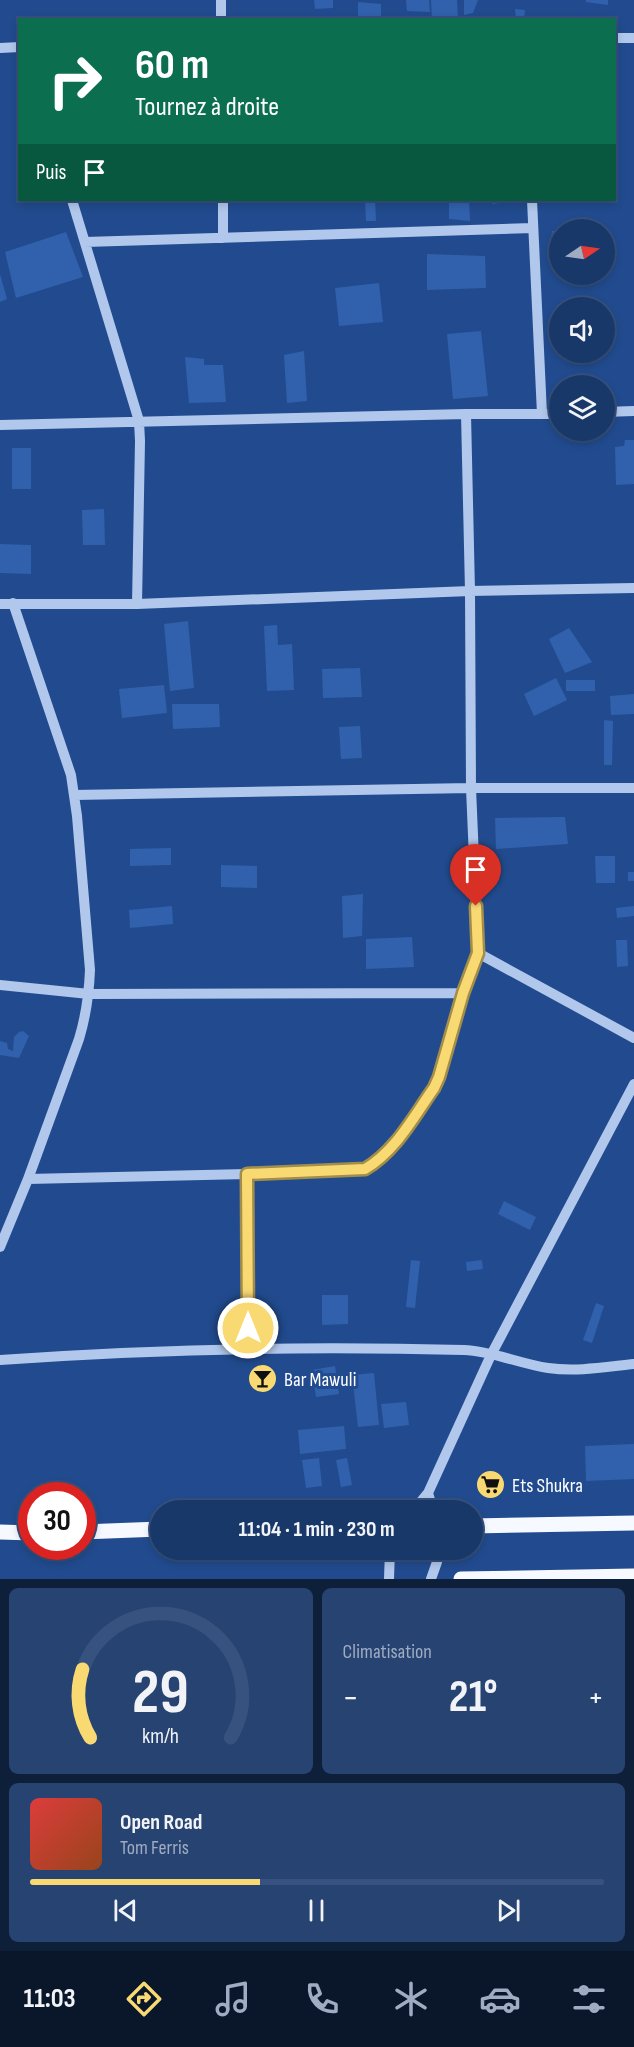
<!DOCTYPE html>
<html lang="fr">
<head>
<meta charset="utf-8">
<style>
	:root { --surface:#19386a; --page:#264372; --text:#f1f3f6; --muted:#9facc1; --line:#37527e; --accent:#f9d972 }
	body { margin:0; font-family:"Sofia Sans Condensed",sans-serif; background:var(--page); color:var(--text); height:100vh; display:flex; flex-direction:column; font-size:22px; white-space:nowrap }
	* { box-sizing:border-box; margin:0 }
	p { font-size:20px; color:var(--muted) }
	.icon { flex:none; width:33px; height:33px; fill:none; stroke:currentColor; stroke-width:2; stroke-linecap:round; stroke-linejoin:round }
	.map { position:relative; height:1579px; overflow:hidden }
	.details { display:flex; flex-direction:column; gap:9px; padding:9px; background:#0e1f3a; flex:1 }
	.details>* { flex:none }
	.banner { position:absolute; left:18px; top:18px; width:598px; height:183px; border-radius:0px; box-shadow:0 3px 9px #0003,0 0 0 2px var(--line); background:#0b6e4f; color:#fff; overflow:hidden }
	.needle { width:39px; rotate:77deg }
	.fabs { position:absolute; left:549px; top:219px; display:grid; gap:12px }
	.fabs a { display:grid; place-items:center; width:66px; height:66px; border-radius:50%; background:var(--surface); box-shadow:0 3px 9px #0003,0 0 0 2px var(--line); font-size:30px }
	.speed { position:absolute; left:18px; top:1482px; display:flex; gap:12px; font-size:30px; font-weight:700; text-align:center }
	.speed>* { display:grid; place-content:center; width:78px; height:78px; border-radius:50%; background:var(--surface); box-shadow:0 3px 9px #0003,0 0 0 2px var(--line); line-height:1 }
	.speed .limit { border:9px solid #d22; background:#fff; color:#111 }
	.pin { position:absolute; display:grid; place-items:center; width:51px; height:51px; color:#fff; margin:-62px -26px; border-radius:50% 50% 50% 0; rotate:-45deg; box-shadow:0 0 6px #0007 }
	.pin .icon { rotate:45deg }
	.me { position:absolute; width:66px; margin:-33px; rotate:0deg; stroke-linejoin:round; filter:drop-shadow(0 0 4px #0008) }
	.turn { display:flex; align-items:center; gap:21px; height:126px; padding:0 18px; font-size:27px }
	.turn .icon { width:78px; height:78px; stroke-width:2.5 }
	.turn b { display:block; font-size:42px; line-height:51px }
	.then { display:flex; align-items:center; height:57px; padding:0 18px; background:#0003; gap:12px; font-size:22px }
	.big { font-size:45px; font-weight:700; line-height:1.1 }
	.details .widget { flex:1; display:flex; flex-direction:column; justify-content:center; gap:9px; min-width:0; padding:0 21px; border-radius:9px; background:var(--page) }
	.details .dial { align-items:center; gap:0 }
	.dial svg { height:156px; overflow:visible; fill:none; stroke:var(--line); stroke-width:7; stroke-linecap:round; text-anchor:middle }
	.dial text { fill:var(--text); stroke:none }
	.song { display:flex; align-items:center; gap:18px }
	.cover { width:72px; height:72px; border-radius:9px; background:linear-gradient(135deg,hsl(0 70% 55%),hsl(20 70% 35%)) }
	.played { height:6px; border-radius:3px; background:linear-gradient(90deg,var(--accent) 40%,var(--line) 40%) }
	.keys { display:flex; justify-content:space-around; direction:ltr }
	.heat { display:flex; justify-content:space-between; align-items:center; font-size:33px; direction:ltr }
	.details .tiles { flex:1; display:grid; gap:9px; grid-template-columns:1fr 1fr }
	.widget:last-child { grid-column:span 2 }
	.trip { position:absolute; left:150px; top:1500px; width:333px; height:60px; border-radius:30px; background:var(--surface); box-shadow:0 3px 9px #0003,0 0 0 2px var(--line); font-weight:700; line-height:60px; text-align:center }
	.menu { display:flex; height:96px; justify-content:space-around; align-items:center; background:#0a162a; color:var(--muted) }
	.menu .icon { width:42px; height:42px }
	.menu .selected { color:var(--accent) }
	.menu b { font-size:27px; color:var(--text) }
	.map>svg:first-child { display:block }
</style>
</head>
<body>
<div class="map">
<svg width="634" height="1579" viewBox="0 0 634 1579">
	<rect width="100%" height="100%" fill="#214b8e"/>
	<!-- building -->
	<path fill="#3161ac" d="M 314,0 L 333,0 L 333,8 L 315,9 Z
		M 406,0 L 429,0 L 430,12 L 407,11 Z
		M 431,0 L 457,0 L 458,20 L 432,20 Z
		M 464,0 L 478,0 L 473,13 L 464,15 Z
		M 586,0 L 608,0 L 608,5 L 586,2 Z
		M 358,2 L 381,4 L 381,20 L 358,20 Z
		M 515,9 L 525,10 L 524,20 L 516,20 Z
		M 365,200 L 375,200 L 376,221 L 366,221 Z
		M 449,200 L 469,200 L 470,221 L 449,219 Z
		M 492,200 L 515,200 L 515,201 L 492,204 Z
		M 552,231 L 560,231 L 560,251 L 551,241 Z
		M 66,232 L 83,277 L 16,298 L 5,252 Z
		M 427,254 L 485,256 L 486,288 L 427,290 Z
		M 0,274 L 7,299 L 0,302 Z
		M 379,283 L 383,322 L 339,326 L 335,288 Z
		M 481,331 L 488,396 L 453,399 L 447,334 Z
		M 304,351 L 307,401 L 287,403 L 284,355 Z
		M 185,357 L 204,359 L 204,365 L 223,365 L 226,402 L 189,403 Z
		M 625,440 L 634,440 L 634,484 L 616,485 L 615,447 L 624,446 Z
		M 12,448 L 31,448 L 31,489 L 12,489 Z
		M 104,509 L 105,545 L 83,545 L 82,510 Z
		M 0,544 L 31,545 L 31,574 L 0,573 Z
		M 188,621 L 194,688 L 170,691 L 164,624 Z
		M 277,625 L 278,645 L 292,644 L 294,690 L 267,691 L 264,626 Z
		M 569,628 L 592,662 L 565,673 L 549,639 Z
		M 360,668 L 362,697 L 323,698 L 322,669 Z
		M 556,678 L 567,700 L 534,716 L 524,694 Z
		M 566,680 L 595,680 L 595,691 L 566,691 Z
		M 164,685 L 167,713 L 122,718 L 119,689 Z
		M 634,694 L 634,714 L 611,715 L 610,696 Z
		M 172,704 L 219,704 L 220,727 L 173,729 Z
		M 604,720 L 613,721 L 612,765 L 604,765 Z
		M 360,726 L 362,758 L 341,759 L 339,727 Z
		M 565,817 L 568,844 L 496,849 L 495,818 Z
		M 171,848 L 171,865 L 130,866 L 130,849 Z
		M 595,856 L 615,856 L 615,883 L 596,883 Z
		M 221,865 L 257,866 L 257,888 L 221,887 Z
		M 628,872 L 634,872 L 634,881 L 628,881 Z
		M 363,894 L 362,936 L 343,938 L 342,896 Z
		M 172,906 L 173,924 L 130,928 L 129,910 Z
		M 634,906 L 634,916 L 617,918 L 616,908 Z
		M 412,937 L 414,967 L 366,969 L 366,939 Z
		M 616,940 L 627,940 L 628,966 L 617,967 Z
		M 23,1031 L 29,1036 L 19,1058 L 0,1055 L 0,1041 L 7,1043 L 8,1049 L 13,1051 L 14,1037 L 19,1032 Z
		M 504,1201 L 536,1217 L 530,1230 L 498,1214 Z
		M 411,1260 L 420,1261 L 415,1308 L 406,1307 Z
		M 482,1260 L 483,1269 L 467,1271 L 466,1262 Z
		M 322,1295 L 348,1295 L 348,1324 L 322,1325 Z
		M 596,1303 L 604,1306 L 592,1343 L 583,1340 Z
		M 335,1366 L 339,1394 L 316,1397 L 312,1370 Z
		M 374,1373 L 379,1425 L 358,1427 L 352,1375 Z
		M 406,1402 L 409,1425 L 384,1428 L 381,1404 Z
		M 344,1426 L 346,1449 L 300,1454 L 298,1430 Z
		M 634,1444 L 634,1479 L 586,1481 L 585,1446 Z
		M 319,1458 L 322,1486 L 306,1488 L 302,1460 Z
		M 347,1458 L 352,1485 L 341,1487 L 336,1460 Z"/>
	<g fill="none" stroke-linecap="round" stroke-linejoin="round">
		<!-- minor -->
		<path stroke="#b1c8ec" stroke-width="10" d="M 221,0 L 221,20
			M 615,38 L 634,38
			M 0,48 L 20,47
			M 72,200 L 139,421 L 140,441 L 137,604
			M 223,200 L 223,238
			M 532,200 L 542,414
			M 85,242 L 533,228
			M 604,412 L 634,411
			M 0,425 L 466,414 L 560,414
			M 0,604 L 137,604 L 470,591 L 634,588
			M 74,795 L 471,788 L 634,788
			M 478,953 L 634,1038
			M 0,985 L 89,994 L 463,993
			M 247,1174 L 248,1350
			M 28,1179 L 247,1174 L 365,1169 L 376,1162 L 392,1147 L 434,1088 L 443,1064 L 463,993 L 478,953 L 471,788 L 470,591 L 466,414
			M 0,1247 L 28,1179 L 79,1039 C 86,1016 89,994 90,970 L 77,816 L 71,775 L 13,603
			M 0,1360 C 154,1349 309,1346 464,1350 C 492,1351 520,1364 548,1368 C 577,1372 605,1367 634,1364
			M 428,1493 L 433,1510
			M 414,1510 L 428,1493 L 491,1355 L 634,1084
			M 389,1579 L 390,1550
			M 431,1579 L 437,1562 L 438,1550"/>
		<!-- major -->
		<path stroke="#f6f9ff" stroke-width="15" d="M 472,1526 L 634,1523
			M 0,1532 L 32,1533
			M 82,1532 L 160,1529
			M 461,1579 L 634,1576"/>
	</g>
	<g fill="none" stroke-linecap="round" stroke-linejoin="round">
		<defs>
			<path id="route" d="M 248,1328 L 247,1174 L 365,1169 C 396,1151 414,1116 434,1088 L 439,1077 L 463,993 L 478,953 L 476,906"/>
		</defs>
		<!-- route casing -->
		<use href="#route" stroke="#a28d4a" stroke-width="15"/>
		<!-- route -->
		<use href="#route" stroke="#f9d972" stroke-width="10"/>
	</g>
	<!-- icons -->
	<defs>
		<symbol id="bar-disc" viewBox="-11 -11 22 22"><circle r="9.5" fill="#f9d972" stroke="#214b8e"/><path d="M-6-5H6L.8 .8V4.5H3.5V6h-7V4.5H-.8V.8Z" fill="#111"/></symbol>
		<symbol id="supermarket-disc" viewBox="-11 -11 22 22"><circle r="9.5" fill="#f9d972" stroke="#214b8e"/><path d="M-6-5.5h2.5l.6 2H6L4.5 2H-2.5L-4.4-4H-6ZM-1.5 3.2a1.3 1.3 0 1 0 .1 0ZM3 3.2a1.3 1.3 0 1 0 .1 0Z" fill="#111"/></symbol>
	</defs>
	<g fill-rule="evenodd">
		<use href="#bar-disc" x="246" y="1362" width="33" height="33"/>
		<use href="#supermarket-disc" x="474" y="1468" width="33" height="33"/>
	</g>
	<g text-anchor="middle" stroke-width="6" stroke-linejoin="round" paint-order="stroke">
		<!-- poi labels -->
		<g font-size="20" fill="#fff" stroke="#214b8e" text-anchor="start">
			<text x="284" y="1386">Bar Mawuli</text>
			<text x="512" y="1492">Ets Shukra</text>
		</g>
	</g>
</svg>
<div class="fabs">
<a><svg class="needle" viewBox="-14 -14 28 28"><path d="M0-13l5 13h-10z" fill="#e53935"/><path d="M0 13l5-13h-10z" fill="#9facc1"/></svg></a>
<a><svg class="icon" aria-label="sound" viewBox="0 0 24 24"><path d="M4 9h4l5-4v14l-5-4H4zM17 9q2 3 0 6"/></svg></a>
<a><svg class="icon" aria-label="layers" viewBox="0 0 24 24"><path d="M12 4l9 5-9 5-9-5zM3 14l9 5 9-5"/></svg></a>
</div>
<div class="speed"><div class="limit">30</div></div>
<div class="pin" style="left:476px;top:906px;background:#d93025"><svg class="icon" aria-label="arrive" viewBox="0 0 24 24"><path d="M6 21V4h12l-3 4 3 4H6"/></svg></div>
<svg class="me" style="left:248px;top:1328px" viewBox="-20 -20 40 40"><circle r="17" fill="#f9d972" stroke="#fff" stroke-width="3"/><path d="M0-11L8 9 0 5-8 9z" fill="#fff"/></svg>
<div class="trip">11:04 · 1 min · 230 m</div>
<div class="banner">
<div class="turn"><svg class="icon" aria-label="right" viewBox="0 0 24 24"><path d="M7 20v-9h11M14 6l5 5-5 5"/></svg><div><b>60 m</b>Tournez à droite</div></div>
<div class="then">Puis<svg class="icon" aria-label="arrive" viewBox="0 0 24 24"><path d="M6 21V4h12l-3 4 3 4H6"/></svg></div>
</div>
</div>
<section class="details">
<div class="tiles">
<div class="widget dial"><svg viewBox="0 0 100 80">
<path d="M14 69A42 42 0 1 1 86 69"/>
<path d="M14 69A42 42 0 0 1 10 34" stroke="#f9d972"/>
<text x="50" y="56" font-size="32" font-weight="700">29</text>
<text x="50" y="72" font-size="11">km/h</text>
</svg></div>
<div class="widget"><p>Climatisation</p>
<div class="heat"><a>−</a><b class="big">21°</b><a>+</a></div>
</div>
<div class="widget">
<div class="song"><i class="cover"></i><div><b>Open Road</b><p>Tom Ferris</p></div></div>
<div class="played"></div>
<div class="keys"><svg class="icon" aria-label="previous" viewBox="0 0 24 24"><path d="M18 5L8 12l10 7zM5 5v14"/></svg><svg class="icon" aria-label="pause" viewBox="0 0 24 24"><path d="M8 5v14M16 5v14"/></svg><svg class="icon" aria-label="next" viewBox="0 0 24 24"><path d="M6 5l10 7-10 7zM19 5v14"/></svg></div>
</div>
</div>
</section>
<nav class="menu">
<b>11:03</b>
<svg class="icon selected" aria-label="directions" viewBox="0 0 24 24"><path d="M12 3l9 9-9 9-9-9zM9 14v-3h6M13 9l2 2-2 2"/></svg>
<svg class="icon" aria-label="music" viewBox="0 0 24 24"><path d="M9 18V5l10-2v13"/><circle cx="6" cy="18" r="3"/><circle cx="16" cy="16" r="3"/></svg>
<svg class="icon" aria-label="phone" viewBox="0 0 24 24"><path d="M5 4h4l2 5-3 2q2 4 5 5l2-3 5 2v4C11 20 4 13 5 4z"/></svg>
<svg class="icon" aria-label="climate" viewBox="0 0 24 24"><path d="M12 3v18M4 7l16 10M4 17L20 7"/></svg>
<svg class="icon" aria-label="car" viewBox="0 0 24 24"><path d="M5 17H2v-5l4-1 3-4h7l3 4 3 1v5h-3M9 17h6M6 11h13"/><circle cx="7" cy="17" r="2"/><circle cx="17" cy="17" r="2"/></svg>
<svg class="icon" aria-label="filters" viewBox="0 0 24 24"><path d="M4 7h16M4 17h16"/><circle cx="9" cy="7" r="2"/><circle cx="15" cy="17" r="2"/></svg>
</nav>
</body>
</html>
